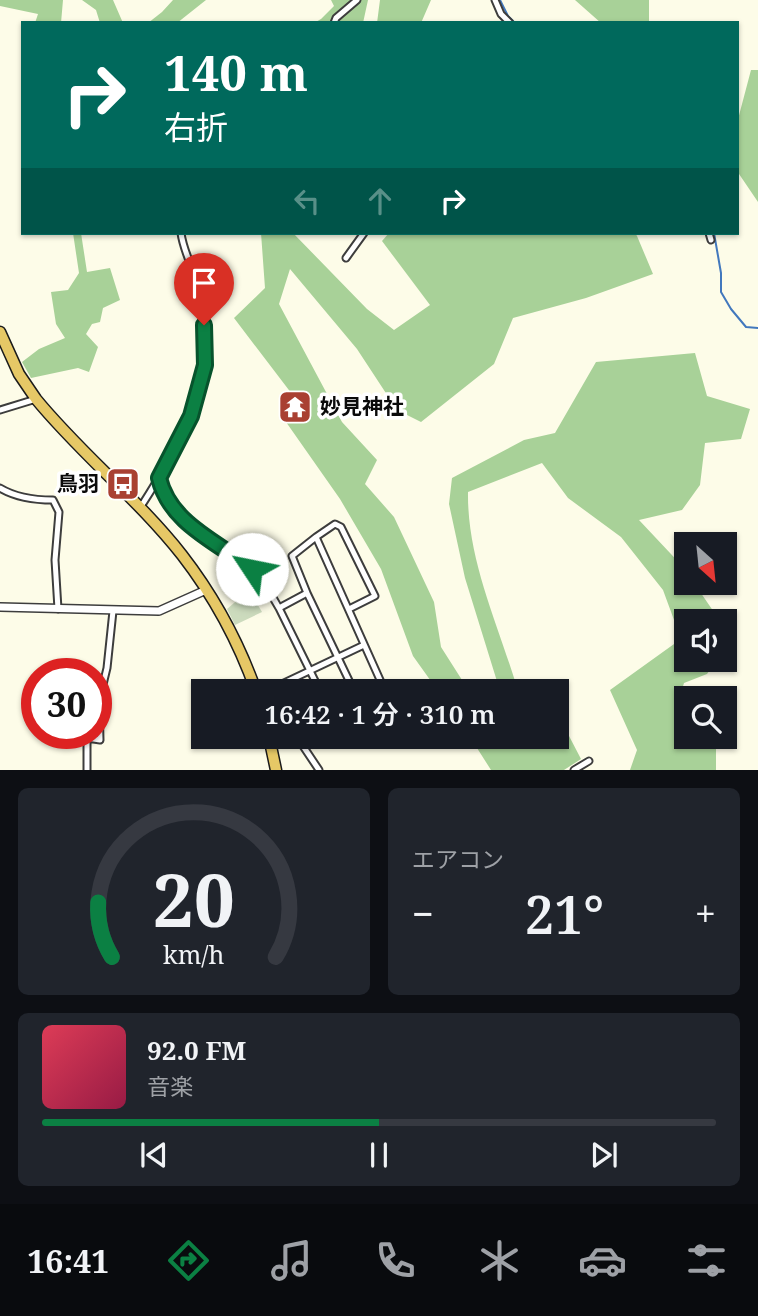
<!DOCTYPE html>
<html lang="ja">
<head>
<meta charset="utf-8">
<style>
	:root { --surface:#171b24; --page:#20242c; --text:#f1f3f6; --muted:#9ea1a6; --line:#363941; --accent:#0b8043 }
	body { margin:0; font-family:"Noto Serif","Noto Sans JP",serif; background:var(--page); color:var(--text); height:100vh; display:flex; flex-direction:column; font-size:26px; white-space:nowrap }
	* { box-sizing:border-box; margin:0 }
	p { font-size:23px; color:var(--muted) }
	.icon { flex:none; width:38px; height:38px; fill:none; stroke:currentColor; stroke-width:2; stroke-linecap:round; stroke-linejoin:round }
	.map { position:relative; height:770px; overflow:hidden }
	.drawer { display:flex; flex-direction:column; gap:18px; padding:18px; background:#0d0f14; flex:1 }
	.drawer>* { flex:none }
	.guide { position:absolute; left:21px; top:21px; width:718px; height:214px; border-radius:0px; box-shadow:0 2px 5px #0004; background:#00695c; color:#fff; overflow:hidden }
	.needle { width:46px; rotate:153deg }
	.controls { position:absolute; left:674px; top:532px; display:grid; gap:14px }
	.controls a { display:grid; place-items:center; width:63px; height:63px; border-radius:0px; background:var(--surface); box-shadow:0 2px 5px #0004; font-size:35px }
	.speed { position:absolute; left:21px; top:658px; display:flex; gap:14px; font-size:35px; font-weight:700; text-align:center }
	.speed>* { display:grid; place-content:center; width:91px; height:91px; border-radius:50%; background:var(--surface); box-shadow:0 2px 5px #0004; line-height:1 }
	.speed .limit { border:10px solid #d22; background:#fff; color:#111 }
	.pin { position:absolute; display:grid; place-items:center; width:60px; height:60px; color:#fff; margin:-72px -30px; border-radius:50% 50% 50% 0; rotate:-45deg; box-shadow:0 0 7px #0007 }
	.pin .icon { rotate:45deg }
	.me { position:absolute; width:77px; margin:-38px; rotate:304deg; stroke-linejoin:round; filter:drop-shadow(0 0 5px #0008) }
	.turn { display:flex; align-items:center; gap:24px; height:147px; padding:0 28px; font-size:32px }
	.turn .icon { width:91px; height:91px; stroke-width:2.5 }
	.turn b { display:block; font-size:49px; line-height:60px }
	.lanes { display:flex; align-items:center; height:66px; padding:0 28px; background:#0003; justify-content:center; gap:35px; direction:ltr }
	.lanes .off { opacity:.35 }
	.big { font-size:52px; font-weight:600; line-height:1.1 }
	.drawer .card { flex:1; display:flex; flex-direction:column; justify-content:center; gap:10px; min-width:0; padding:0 24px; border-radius:10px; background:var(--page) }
	.drawer .dial { align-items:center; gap:0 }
	.dial svg { height:182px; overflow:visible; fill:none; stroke:var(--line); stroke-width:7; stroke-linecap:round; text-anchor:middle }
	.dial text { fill:var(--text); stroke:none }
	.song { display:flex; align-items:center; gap:21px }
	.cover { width:84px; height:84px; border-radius:10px; background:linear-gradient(135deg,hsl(350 70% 55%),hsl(340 70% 35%)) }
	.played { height:7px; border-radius:4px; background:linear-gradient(90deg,var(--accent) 50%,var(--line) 50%) }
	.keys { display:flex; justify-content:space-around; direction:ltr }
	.heat { display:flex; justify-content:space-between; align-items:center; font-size:38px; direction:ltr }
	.drawer .tiles { flex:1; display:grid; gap:18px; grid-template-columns:1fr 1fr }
	.card:last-child { grid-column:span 2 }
	.trip { position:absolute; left:191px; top:679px; width:378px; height:70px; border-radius:0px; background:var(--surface); box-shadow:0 2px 5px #0004; font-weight:600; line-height:70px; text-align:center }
	.menu { display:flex; height:112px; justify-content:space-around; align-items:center; background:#090b0e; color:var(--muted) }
	.menu .icon { width:49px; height:49px }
	.menu .on { color:var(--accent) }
	.menu b { font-size:32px; color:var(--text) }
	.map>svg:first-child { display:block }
</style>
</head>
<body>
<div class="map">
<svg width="758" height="770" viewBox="0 0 758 770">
	<rect width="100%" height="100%" fill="#fdfce8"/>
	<!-- forest -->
	<path fill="#a8d198" d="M 0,0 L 63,0 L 61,23 L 35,23 L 38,14 L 0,6 Z
		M 82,0 L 113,0 L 123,23 L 100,23 L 96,10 Z
		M 173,0 L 206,0 L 177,23 L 148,23 L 162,12 Z
		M 331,0 L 368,0 L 363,23 L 314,23 L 321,19 L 334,6 Z
		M 380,0 L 431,0 L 421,23 L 377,23 Z
		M 575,0 L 649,0 L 649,23 L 601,23 Z
		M 751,70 L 758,70 L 758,202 L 737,171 L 737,123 Z
		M 73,233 L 81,233 L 87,272 L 110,268 L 120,300 L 103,308 L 100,322 L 92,324 L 86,334 L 98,347 L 89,372 L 78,368 L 31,378 L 22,362 L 39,349 L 65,338 L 56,324 L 51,292 L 68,290 L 79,273 Z
		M 261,233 L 293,233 L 367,309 L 394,330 L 430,305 L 382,241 L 389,233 L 635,233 L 637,236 L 653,274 L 586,298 L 513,318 L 494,364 L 421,422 L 397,410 L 357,349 L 290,269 L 279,304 L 342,422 L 377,460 L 365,484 L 394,517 L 434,602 L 441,647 L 469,691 L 438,691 L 413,656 L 381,569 L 340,499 L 286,422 L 298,402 L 234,318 L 265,288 Z
		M 695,353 L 707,396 L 750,409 L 741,439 L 705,443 L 700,485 L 682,510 L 639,520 L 686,570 L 686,583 L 694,583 L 718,618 L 718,621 L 686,621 L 686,660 L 717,660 L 707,674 L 684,683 L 677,706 L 682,718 L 686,719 L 686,737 L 716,737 L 716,770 L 630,770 L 637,750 L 610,690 L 681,639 L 663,590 L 621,537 L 568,498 L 542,463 L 468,492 C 467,561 499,626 518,691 L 500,691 L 465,578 L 449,504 L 452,478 L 524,440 L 555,433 L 596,362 Z
		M 568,734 L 581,759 L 564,770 L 491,770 L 470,737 L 532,737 L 535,746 Z"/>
	<!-- cemetery -->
	<path fill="#ccdbbd" d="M 249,590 L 262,612 L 235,625 L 227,609 Z"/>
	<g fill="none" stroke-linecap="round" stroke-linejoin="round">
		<!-- stream -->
		<path stroke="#4278bd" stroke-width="2" d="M 500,0 L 508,16 L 515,23
			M 714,233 L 721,273 L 721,292 L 731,309 L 746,327 L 758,328"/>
		<defs>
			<path id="minor" d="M 495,0 L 501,14 L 510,23
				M 334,23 L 336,18 L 357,0
				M 709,233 L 711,240
				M 346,258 L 364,233
				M 0,410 L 36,399
				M 159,478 C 172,529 217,537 251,568 C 262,578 271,594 279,608
				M 0,488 C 15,497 36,500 53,500 L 59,512 L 55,560 L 58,609
				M 140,508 C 182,443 214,384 203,304 C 200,279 184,257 181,233
				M 316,537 L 335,524 L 341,527 L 375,596 L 349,609
				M 307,593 L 354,691
				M 267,691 L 364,645
				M 320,691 L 279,608 L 307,593 L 292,556 L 316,537 L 385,691
				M 297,737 L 319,770
				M 345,737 L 349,744 L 363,737
				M 405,737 L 406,738
				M 87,770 L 87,738 L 100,740 L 99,701 L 107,668 L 113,611
				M 574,770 L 589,761"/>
			<path id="tertiary" d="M 0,607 L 159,611 L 206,590"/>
			<path id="trunk" d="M 0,332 L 19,374 L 36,399 C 81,454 138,499 182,555 C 213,595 239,643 256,691
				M 269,737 L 276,770"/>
		</defs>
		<!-- minor casing -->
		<use href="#minor" stroke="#3d3d3d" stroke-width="9"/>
		<!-- tertiary casing -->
		<use href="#tertiary" stroke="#3d3d3d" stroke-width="10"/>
		<!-- trunk casing -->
		<use href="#trunk" stroke="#1b1b1b" stroke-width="13"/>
		<!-- minor -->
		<use href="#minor" stroke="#fff" stroke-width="5"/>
		<!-- tertiary -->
		<use href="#tertiary" stroke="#fff" stroke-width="7"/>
		<!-- trunk -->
		<use href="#trunk" stroke="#e6c866" stroke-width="10"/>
	</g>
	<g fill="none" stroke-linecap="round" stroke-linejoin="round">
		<defs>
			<path id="route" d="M 204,325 L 205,365 L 191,416 L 159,478 C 170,524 218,542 252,569"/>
		</defs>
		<!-- route casing -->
		<use href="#route" stroke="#07532c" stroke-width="18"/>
		<!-- route -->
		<use href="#route" stroke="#0b8043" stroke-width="12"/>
	</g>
	<!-- icons -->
	<defs>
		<symbol id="temple-square" viewBox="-11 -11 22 22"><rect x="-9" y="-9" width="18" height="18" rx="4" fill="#a94032" stroke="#fff"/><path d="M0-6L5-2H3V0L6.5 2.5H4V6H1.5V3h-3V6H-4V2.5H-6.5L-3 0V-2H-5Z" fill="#fff"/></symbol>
		<symbol id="bus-square" viewBox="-11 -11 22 22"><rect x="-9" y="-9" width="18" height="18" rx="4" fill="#a94032" stroke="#fff"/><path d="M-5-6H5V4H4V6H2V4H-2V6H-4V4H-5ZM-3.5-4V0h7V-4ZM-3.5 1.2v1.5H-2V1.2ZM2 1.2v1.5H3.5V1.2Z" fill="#fff"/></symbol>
	</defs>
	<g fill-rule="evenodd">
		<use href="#temple-square" x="276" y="388" width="38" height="38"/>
		<use href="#bus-square" x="104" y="465" width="38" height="38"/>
	</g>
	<g text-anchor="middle" stroke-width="7" stroke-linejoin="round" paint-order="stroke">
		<!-- poi labels -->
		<g font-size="21" font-weight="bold" fill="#0a0a0a" stroke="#fff" text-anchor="start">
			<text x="320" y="414">妙見神社</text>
			<text x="99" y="491" text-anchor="end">鳥羽</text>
		</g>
	</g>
</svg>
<div class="controls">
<a><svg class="needle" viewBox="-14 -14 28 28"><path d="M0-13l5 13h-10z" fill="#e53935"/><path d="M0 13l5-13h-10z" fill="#9ea1a6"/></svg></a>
<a><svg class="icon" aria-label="sound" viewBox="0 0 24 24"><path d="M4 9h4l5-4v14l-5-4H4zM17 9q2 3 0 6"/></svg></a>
<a><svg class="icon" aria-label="search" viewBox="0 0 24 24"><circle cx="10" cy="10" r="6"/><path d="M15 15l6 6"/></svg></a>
</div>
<div class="speed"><div class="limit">30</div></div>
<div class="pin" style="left:204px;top:325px;background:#d93025"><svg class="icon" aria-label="arrive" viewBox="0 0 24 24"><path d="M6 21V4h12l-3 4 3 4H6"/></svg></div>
<svg class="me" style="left:252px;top:569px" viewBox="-20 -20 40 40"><circle r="19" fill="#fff"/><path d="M0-13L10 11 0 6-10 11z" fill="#0b8043"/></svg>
<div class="trip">16:42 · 1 分 · 310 m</div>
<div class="guide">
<div class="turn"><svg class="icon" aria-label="right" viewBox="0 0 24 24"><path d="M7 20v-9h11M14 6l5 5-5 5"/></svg><div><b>140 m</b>右折</div></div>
<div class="lanes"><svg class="icon off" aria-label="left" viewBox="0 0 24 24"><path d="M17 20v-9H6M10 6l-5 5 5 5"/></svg><svg class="icon off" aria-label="ahead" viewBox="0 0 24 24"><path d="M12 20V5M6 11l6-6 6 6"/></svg><svg class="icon" aria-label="right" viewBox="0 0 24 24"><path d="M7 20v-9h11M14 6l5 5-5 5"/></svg></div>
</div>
</div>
<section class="drawer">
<div class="tiles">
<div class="card dial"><svg viewBox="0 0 100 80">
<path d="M14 69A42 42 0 1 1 86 69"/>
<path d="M14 69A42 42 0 0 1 8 45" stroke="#0b8043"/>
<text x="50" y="56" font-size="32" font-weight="700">20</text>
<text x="50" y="72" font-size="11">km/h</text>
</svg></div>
<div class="card"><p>エアコン</p>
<div class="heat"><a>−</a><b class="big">21°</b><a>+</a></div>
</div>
<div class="card">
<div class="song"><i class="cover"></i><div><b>92.0 FM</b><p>音楽</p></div></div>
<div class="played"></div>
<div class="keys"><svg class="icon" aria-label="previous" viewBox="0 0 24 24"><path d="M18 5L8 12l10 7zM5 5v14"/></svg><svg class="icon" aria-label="pause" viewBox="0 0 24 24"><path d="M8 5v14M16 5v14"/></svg><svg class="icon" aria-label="next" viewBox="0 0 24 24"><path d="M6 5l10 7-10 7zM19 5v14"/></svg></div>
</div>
</div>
</section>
<nav class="menu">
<b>16:41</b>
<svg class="icon on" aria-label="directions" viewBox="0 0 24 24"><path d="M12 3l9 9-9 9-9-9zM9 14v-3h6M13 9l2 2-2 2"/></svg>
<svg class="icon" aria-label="music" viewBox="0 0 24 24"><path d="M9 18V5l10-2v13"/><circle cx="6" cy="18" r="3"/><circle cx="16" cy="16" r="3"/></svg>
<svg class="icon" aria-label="phone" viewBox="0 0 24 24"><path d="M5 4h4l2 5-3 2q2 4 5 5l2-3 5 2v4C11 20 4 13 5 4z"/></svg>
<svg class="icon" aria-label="climate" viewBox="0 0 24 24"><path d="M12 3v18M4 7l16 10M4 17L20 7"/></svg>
<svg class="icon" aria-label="car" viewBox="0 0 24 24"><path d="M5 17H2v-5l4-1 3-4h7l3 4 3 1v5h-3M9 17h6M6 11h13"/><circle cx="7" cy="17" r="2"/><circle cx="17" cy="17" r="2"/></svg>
<svg class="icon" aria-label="filters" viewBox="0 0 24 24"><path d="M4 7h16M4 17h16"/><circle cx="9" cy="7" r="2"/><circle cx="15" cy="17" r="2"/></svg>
</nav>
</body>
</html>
